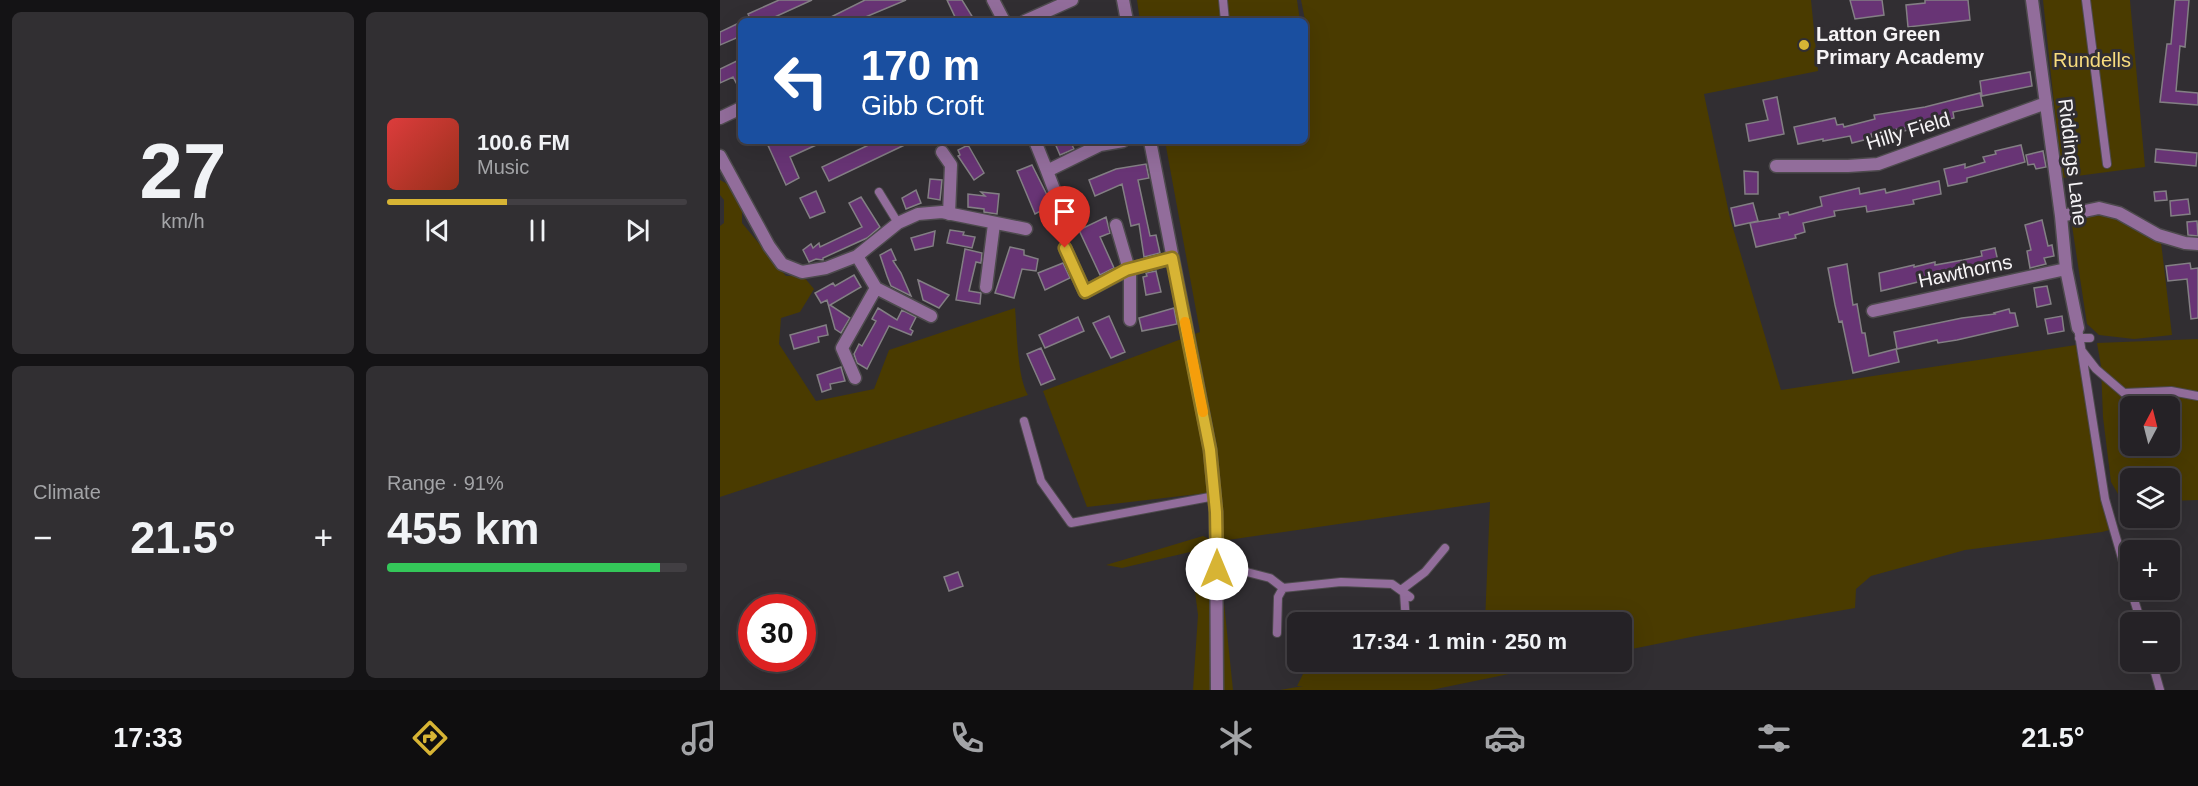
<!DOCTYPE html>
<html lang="en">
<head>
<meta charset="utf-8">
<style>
	:root { --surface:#252226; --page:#312f32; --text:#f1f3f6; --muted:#a3a4a7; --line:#423f43; --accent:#d7b434 }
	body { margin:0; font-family:Helvetica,sans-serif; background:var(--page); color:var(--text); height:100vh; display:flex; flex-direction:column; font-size:22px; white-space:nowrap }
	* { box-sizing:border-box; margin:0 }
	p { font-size:20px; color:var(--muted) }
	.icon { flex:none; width:33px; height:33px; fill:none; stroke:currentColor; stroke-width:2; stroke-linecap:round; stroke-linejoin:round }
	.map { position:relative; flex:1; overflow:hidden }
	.details { display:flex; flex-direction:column; gap:12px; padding:12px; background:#141315; width:720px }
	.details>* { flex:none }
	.guide { position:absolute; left:18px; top:18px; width:570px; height:126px; border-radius:9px; box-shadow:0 6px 24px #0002,0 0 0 2px var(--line); background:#1a4fa0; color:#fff; overflow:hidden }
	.needle { width:39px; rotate:7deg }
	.tools { position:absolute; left:1400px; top:396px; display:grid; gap:12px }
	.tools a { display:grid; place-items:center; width:60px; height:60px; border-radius:9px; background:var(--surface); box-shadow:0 6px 24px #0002,0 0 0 2px var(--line); font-size:30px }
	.speed { position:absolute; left:18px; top:594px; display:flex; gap:12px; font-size:30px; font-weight:700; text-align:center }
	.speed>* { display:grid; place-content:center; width:78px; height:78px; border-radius:50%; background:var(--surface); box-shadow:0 6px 24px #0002,0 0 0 2px var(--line); line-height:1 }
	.speed .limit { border:9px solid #d22; background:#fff; color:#111 }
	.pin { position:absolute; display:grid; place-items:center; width:51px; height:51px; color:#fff; margin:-62px -26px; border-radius:50% 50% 50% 0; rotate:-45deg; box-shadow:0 0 6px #0007 }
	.pin .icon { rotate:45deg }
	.me { position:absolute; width:66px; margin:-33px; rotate:0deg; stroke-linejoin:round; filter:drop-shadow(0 0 4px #0008) }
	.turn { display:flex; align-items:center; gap:21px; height:126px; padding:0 24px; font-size:27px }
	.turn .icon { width:78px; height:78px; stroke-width:2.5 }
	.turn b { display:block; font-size:42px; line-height:51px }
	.big { font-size:45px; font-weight:700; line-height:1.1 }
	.details .widget { flex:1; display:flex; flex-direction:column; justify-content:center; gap:9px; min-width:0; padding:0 21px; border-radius:9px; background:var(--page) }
	.details .dial { align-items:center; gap:0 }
	.dial b { font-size:78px; line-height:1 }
	.song { display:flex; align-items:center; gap:18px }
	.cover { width:72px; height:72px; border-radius:9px; background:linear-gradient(135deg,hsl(0 70% 55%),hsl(10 70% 35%)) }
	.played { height:6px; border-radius:3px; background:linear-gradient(90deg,var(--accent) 40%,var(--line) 40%) }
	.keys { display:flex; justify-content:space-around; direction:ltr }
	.heat { display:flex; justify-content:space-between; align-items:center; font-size:33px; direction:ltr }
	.charge { height:9px; border-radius:4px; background:linear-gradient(90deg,#34c759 91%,var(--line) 0) }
	.details .tiles { flex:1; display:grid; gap:12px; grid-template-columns:repeat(2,1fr) }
	.trip { position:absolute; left:567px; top:612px; width:345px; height:60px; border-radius:9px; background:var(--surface); box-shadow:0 6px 24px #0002,0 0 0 2px var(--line); font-weight:700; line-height:60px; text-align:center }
	.tabs { display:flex; height:96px; justify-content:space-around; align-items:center; background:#0f0e0f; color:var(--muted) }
	.tabs .icon { width:42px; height:42px }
	.tabs .on { color:var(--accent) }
	.tabs b { font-size:27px; color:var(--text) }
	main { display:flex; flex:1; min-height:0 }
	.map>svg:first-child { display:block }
</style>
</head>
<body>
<main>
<section class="details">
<div class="tiles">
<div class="widget dial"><b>27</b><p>km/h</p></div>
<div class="widget">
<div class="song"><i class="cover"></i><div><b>100.6 FM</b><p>Music</p></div></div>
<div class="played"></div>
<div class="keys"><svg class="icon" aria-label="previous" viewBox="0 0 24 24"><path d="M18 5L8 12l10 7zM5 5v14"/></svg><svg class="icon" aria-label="pause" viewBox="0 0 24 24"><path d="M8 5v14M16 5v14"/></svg><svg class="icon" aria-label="next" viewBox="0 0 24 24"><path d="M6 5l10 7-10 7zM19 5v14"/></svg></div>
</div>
<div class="widget"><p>Climate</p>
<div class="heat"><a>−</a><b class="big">21.5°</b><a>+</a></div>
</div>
<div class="widget"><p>Range · 91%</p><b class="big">455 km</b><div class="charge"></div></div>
</div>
</section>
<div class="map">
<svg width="1478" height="690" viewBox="0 0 1478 690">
	<rect width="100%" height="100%" fill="#312e32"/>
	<!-- green -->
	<path fill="#4a3b00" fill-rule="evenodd" d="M 417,0 L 577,0 L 580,21 L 420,21 Z
		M 581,0 L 1091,0 L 1098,71 L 984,94 L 1010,218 L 1061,390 L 1356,345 L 1386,509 L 1393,529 L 1382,532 L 1245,550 L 1151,576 L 1136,589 L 1135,608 L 976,636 L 902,651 L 902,622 L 765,622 L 770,502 L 501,541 L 498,545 L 513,690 L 473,690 L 478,615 L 470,552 L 402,568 L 386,565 L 483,536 L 497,542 L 494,489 L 487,493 L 367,507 L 323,391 L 480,332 L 445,141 L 585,141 L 585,31 L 587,30 Z
		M 1323,0 L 1410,0 L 1425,167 L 1342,178 Z
		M 0,180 L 17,189 L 22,199 L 22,223 L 66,276 L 83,276 L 94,289 L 80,312 L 61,318 L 59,344 L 96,401 L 154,389 L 169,350 L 295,308 C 297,331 297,376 308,395 L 0,497 L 0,226 L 4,223 L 4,200 L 0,195 Z
		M 1386,215 L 1441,242 L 1452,335 L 1414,339 L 1379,335 L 1367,324 L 1351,219 Z
		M 1478,339 L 1478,500 L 1449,501 L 1449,478 L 1410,478 L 1410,503 L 1405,506 L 1391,482 L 1383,417 L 1381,366 L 1377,343 ZM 1410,406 L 1449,406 L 1449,446 L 1410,446 Z
		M 589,662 L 848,662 L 711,690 L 560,690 L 583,686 L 577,686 Z"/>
	<!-- building -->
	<path fill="#683475" stroke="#837f84" stroke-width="1.5" d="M 59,0 L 92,0 L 46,21 L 31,21 L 28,14 Z
		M 145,0 L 186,0 L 136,21 L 103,21 Z
		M 227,0 L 242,0 L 255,21 L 226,21 L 235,17 Z
		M 1130,0 L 1162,0 L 1164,15 L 1135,19 Z
		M 1205,0 L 1248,0 L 1250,20 L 1188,27 L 1186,5 L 1205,3 Z
		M 1455,0 L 1469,0 L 1465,47 L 1460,46 L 1456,91 L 1478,93 L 1478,105 L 1440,102 L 1447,44 L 1451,44 Z
		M 21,22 L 21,36 L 0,45 L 0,32 Z
		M 21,59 L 21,92 L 13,77 L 0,83 L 0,69 Z
		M 1310,72 L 1312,86 L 1262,96 L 1260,81 Z
		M 1260,93 L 1263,106 L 1233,112 L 1234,118 L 1184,131 L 1184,128 L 1151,134 L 1152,138 L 1132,143 L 1130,136 L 1103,141 L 1103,139 L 1078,144 L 1074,127 L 1115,118 L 1117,125 L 1123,124 L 1124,127 L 1155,119 L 1154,115 L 1205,107 Z
		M 1057,97 L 1064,134 L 1029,141 L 1026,124 L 1048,120 L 1043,100 Z
		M 46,141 L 105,141 L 70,157 L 79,178 L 66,185 Z
		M 157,141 L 193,141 L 109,181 L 102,167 Z
		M 334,141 L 350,141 L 354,149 L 340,155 Z
		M 248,145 L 264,173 L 254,180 L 238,156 L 240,155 L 238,150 Z
		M 1301,145 L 1305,162 L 1247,178 L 1247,182 L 1228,186 L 1224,169 L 1245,164 L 1245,168 L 1265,162 L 1263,157 L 1276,154 L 1275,151 Z
		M 1436,149 L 1477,153 L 1476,166 L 1435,162 Z
		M 1323,151 L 1326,167 L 1316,169 L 1314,164 L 1308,165 L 1306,155 Z
		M 426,164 L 429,178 L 418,180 L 430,236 L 436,235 L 440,253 L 424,257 L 419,224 L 411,226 L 402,184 L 375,196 L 369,180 L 396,169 Z
		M 312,165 L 332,205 L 315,214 L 297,171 Z
		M 1024,171 L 1038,172 L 1038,194 L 1025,194 Z
		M 210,179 L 222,180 L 220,200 L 208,198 Z
		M 1219,181 L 1221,194 L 1193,200 L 1194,204 L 1147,212 L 1146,206 L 1114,211 L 1115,216 L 1083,223 L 1085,232 L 1075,235 L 1076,238 L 1036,247 L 1030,223 L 1060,218 L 1059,214 L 1068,212 L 1069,215 L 1102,206 L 1100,197 L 1139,188 L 1140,194 L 1165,189 L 1166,193 Z
		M 196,190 L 201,203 L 186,209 L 182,198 Z
		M 96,191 L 105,212 L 90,218 L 80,198 Z
		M 1446,191 L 1447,200 L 1435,201 L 1434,192 Z
		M 261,192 L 279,194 L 277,214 L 264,212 L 264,209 L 248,207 L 248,194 L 265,196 Z
		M 141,197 L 160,227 L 147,238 L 103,258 L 103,260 L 96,259 L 89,262 L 83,250 L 91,244 L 93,248 L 99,243 L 100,247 L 142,227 L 129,203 Z
		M 1468,199 L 1470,214 L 1451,216 L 1450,201 Z
		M 1033,203 L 1038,221 L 1015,226 L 1011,208 Z
		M 386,217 L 390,233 L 380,237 L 394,268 L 380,275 L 359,230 Z
		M 1322,220 L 1328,246 L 1332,245 L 1334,256 L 1324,258 L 1326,264 L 1310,268 L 1307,251 L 1311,250 L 1305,225 Z
		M 1477,221 L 1478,236 L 1468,235 L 1467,222 Z
		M 230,230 L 244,232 L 243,235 L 255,237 L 252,248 L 227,243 Z
		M 215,231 L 213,246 L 195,250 L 191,238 Z
		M 290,247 L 304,250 L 304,255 L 318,259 L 316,271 L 302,269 L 294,298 L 275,293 Z
		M 1275,248 L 1279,266 L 1222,282 L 1222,278 L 1202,283 L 1202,281 L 1161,291 L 1159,273 L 1194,265 L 1194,267 L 1215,262 L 1215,265 L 1243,260 L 1262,256 L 1261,251 Z
		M 171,249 L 176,260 L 173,261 L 181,273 L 191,296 L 171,286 L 167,276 L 160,255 Z
		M 245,249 L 262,253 L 261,263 L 256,262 L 249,291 L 261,293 L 260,304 L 236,300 Z
		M 343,263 L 350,278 L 325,290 L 318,273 Z
		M 1470,263 L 1471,269 L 1478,268 L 1478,318 L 1471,319 L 1467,279 L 1448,281 L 1446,266 Z
		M 1127,264 L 1133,305 L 1137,304 L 1142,333 L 1145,333 L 1149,356 L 1176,349 L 1179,362 L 1133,373 L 1122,321 L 1119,322 L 1115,305 L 1108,268 Z
		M 436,271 L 441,292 L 426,295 L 423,277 L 427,276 L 426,273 Z
		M 134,275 L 141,287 L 110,305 L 130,318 L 121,333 L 115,329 L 107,300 L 101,303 L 95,293 L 113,283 L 115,286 Z
		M 198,280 L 229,295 L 219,308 L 203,300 Z
		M 1327,286 L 1331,304 L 1317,307 L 1314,288 Z
		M 158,308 L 177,320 L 182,310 L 196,317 L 190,329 L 193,331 L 191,335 L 169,326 L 147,369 L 137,363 L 134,354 L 139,344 L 142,346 L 156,321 L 152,319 Z
		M 454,308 L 457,324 L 422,331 L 419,318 Z
		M 1289,309 L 1290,313 L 1295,313 L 1298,326 L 1237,340 L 1218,343 L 1217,340 L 1177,349 L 1174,332 L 1242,318 L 1275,314 L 1274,313 Z
		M 389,316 L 405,352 L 391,358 L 373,323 Z
		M 1342,316 L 1344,331 L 1328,334 L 1325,319 Z
		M 358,317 L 364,331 L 325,348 L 319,335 Z
		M 106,325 L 108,335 L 98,337 L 99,342 L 74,349 L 70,335 Z
		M 321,348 L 335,379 L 321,385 L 307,354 Z
		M 121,367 L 125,381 L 110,384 L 111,389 L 102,392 L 97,375 Z
		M 238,572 L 243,586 L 229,591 L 224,577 Z"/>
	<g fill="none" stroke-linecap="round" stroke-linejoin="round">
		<defs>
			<path id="lane" d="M 503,0 L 505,21
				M 1366,0 L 1387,164
				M 159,192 L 178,223
				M 1358,328 L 1385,499 L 1410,586
				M 1359,338 L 1370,338
				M 1362,351 L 1376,369 L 1404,393 L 1451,391 L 1478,396
				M 304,421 L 321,481 L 351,523 L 495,496
				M 497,550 L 511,568 L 550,578 L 563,588 L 621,582 L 672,584 L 690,597
				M 681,590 L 705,572 L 725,548
				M 1411,590 L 1421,622
				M 684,593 L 686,622
				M 557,633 L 558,597 L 563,588
				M 1432,662 L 1440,690"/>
			<path id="street" d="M 273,0 L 284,21
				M 403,0 L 407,21
				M 1312,0 L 1341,216 L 1346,269 L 1358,328
				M 305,21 L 352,0
				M 0,118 L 21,108
				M 315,141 L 327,171
				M 430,141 L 490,449 L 496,512 L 497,690
				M 222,152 L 231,165 L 229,214
				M 0,156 L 49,246 L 62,264 L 82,272 L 106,268 L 137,256 L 178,223 L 198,214 L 222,212 L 306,229
				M 1056,166 L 1128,166 L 1158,164 L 1326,103
				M 338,200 L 327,171 L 380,145 L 403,141
				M 1341,216 L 1379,208 L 1399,213 L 1438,235 L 1465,243 L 1478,244
				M 396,225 L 410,273 L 410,320
				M 345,248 L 365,292 L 407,270 L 452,258
				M 266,287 L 274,224
				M 156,288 L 211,316
				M 1153,311 L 1346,269
				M 135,378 L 122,348 L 156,288 L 137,256"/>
		</defs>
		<!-- lane casing -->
		<use href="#lane" stroke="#4d4a4d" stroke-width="10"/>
		<!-- street casing -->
		<use href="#street" stroke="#4d4a4d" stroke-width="15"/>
		<!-- lane -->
		<use href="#lane" stroke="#926d9b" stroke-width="8"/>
		<!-- street -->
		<use href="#street" stroke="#926d9b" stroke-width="12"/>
	</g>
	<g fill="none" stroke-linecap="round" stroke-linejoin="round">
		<defs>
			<path id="route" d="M 345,248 L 365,292 L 406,270 L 452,258 L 490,450 L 496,512 L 497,569"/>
		</defs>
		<!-- route casing -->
		<use href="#route" stroke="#8c7522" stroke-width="15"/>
		<!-- route -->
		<use href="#route" stroke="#d7b434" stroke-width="10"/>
		<!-- slow -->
		<path stroke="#f59e0b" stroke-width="10" d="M 465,322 L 483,412"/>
	</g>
	<!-- markers -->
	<circle fill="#d7b434" stroke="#312e32" stroke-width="2" cx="1084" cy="45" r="6"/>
	<g text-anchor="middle" stroke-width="6" stroke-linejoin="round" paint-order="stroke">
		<!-- poi labels -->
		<g font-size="20" font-weight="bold" fill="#f6f4f6" stroke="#312e32" text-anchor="start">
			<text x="1096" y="41">Latton Green<tspan x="1096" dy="23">Primary Academy</tspan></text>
		</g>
		<!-- park labels -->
		<g font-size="20" fill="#f8dc7e" stroke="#312e32">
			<text x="1372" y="67">Rundells</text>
		</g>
		<!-- street labels -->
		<g font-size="20" fill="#f6f4f6" stroke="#312e32">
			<text transform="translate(1188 131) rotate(-17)" y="7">Hilly Field</text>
			<text transform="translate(1353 162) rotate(83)" y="7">Riddings Lane</text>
			<text transform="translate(1245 271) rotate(-12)" y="7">Hawthorns</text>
		</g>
	</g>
</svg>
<div class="tools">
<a><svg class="needle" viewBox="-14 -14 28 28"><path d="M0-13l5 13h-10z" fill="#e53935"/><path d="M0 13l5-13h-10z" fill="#a3a4a7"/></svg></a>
<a><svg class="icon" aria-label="layers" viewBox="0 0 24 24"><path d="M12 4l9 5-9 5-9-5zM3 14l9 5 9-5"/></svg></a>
<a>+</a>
<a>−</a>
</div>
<div class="speed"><div class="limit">30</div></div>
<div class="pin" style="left:345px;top:248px;background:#d93025"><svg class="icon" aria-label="arrive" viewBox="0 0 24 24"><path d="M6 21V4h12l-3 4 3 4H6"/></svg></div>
<svg class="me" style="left:497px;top:569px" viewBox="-20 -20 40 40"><circle r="19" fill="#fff"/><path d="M0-13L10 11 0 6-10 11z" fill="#d7b434"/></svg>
<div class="trip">17:34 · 1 min · 250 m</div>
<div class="guide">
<div class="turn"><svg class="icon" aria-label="left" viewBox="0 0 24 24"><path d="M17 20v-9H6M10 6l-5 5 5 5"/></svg><div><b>170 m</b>Gibb Croft</div></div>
</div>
</div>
</main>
<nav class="tabs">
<b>17:33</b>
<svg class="icon on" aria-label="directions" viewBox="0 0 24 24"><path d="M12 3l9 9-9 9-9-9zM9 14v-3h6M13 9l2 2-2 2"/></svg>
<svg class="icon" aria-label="music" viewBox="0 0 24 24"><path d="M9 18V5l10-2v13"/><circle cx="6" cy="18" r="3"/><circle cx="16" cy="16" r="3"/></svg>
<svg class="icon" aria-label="phone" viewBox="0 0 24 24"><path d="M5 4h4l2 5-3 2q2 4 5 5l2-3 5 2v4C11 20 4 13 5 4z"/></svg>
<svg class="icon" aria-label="climate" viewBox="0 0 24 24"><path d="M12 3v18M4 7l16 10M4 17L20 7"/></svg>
<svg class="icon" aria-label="car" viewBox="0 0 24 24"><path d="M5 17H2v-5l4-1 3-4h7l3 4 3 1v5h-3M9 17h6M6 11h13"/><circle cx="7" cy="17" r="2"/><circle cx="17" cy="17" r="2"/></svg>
<svg class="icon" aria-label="filters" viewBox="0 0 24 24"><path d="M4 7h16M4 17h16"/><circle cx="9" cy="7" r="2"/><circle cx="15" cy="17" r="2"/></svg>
<b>21.5°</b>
</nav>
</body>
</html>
